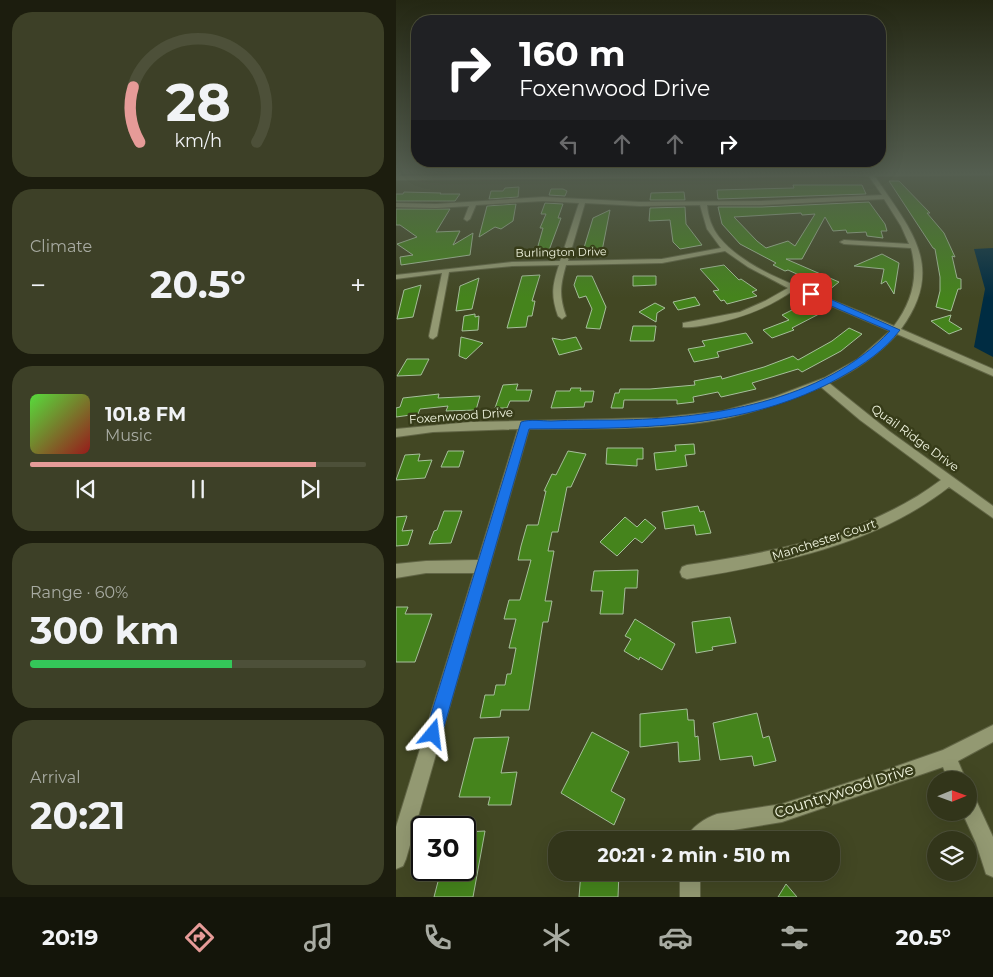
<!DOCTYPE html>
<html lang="en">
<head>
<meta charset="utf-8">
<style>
	:root { --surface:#32351a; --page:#3d4027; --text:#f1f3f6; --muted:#a8aba2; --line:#4d5039; --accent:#e69b98 }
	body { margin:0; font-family:Montserrat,sans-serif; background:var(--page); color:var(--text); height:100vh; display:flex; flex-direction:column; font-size:19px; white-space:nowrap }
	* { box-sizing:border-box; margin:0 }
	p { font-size:16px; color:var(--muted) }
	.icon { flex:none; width:28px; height:28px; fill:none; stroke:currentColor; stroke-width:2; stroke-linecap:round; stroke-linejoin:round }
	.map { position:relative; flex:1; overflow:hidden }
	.side { display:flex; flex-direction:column; gap:12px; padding:12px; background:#1c1d0e; width:396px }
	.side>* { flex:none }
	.top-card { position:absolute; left:15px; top:15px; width:475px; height:152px; border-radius:20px; box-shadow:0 5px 20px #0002,0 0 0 1px var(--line); background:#202124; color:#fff; overflow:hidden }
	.needle { width:32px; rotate:89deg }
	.controls { position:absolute; left:531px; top:771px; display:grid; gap:10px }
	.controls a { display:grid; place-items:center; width:50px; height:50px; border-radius:50%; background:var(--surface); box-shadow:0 5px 20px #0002,0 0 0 1px var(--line); font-size:25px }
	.speed { position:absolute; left:15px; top:816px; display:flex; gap:10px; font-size:25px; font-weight:700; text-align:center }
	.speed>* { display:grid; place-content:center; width:65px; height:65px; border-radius:50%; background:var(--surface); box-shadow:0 5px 20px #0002,0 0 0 1px var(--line); line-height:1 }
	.speed .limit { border:2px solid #111; border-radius:8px; background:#fff; color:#111 }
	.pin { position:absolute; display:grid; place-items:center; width:42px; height:42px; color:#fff; margin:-21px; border-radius:10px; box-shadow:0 2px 8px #0006 }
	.me { position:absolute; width:55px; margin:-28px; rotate:16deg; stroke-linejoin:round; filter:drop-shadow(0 0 4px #0008) }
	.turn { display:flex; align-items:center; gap:18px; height:105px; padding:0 25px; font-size:22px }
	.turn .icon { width:65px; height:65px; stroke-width:2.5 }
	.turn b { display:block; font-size:35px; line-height:42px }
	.lanes { display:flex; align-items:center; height:48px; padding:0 25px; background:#0003; justify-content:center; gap:25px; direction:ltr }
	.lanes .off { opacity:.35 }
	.big { font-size:38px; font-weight:700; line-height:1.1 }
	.side .card { flex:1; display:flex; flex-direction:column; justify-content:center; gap:8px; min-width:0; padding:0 18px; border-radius:20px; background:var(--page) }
	.side .dial { align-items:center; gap:0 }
	.dial svg { height:130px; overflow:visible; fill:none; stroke:var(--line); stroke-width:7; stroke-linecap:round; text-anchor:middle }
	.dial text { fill:var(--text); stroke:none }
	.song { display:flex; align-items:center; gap:15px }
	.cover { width:60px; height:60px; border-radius:8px; background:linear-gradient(135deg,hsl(110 70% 55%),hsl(0 70% 35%)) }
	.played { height:5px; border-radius:2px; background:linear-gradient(90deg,var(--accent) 85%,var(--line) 85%) }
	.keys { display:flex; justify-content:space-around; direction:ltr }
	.heat { display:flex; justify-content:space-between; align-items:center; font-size:28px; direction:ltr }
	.charge { height:8px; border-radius:4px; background:linear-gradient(90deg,#34c759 60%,var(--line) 0) }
	.trip { position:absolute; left:152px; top:831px; width:292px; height:50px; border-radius:20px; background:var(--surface); box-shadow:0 5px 20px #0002,0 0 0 1px var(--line); font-weight:700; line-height:50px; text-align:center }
	.dock { display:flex; height:80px; justify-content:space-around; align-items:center; background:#14150a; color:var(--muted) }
	.dock .icon { width:35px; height:35px }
	.dock .active { color:var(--accent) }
	.dock b { font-size:22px; color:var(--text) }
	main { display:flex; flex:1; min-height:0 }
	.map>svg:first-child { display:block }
</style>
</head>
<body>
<main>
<section class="side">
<div class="card dial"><svg viewBox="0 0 100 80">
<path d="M14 69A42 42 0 1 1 86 69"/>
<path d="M14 69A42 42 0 0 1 10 35" stroke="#e69b98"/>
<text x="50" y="56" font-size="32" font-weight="700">28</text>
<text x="50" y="72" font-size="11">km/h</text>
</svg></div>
<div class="card"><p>Climate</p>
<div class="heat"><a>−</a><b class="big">20.5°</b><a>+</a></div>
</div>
<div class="card">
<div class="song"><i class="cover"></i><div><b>101.8 FM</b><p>Music</p></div></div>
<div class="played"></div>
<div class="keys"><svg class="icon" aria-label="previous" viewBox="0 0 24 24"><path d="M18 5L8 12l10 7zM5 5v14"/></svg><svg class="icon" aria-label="pause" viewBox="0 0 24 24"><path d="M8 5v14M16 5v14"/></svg><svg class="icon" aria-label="next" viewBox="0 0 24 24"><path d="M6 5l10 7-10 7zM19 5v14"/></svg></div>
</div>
<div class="card"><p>Range · 60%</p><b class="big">300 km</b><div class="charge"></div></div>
<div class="card"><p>Arrival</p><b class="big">20:21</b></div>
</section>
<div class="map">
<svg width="597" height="897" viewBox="0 0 597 897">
	<rect width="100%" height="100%" fill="#424723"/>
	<!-- water -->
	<path fill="#002c42" d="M 597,248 L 597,357 L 578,347 L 589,289 L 578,249 Z"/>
	<!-- building -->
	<path fill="#45841c" stroke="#a6bf9b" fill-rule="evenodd" d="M 493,181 L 503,181 L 534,213 L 531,213 L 548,233 L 559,257 L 556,256 L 561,278 L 565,279 L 565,289 L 562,289 L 555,311 L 540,307 L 544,291 L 544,277 L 539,249 L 537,248 Z
		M 397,185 L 466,185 L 470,194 L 322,199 L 321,190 L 398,188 Z
		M 123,187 L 122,197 L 93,199 L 95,191 L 107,191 L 109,188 Z
		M 155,189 L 167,189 L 171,191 L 169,196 L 153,195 Z
		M 8,192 L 45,193 L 44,194 L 64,194 L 59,201 L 0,201 L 0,194 L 7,194 Z
		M 288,192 L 289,200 L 254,200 L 255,193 Z
		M 473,202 L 489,224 L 491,231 L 485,231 L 487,238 L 471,236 L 470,232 L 451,233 L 450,230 L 437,231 L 429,217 L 406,259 L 390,259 L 443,282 L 433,290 L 410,280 L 412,279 L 392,270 L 389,271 L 377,265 L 380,263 L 344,244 L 326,224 L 322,207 L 366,207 ZM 405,213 L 406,215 L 419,214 L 399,246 L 392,241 L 370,248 L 361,241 L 338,217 Z
		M 149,203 L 167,204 L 162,218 L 165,218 L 152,253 L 140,253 L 147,228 L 144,228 L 150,214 L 145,214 Z
		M 120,204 L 117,221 L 105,229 L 99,227 L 83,237 L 91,206 Z
		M 289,207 L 290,224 L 306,245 L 284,249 L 277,242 L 274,220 L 253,221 L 254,208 Z
		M 0,209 L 54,209 L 40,232 L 64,231 L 57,245 L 77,233 L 74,255 L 5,265 L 4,257 L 17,255 L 1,244 L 21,237 L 4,225 L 0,225 Z
		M 214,210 L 206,251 L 187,251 L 197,218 Z
		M 486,254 L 503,263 L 498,294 L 490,281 L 485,284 L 488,269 L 458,266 Z
		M 328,265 L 343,280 L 345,279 L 361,290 L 356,292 L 361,296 L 331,304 L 328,300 L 325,301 L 317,291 L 323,290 L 304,269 Z
		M 144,275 L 136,301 L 139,301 L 136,316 L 132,316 L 130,327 L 111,328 L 126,276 Z
		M 181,276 L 196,276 L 210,307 L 204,329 L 190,328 L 196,309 L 190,296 L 183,298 L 178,285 Z
		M 237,276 L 260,276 L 260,285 L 237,286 Z
		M 83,278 L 76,309 L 60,311 L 64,286 Z
		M 25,285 L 17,317 L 1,319 L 8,290 Z
		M 299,297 L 304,305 L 282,310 L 277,302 Z
		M 259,303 L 269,308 L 261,313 L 260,322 L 243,312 Z
		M 412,307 L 423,314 L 396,328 L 398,330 L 376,338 L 367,330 L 393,320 L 386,315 L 396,310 L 399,312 Z
		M 79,314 L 79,317 L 83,316 L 82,330 L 66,331 L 68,316 Z
		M 555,315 L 553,321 L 566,329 L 553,334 L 535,321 Z
		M 237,326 L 260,326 L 258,341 L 234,341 Z
		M 453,328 L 466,334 L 445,351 L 406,372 L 402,369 L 356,383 L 360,389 L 325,397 L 322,392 L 297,397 L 298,402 L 281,404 L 281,400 L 228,400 L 227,408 L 215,408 L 219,393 L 223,393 L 224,389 L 254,389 L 299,385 L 298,381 L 325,376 L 326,379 L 368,367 L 397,356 L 402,360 L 436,341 Z
		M 350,333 L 357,343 L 321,352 L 323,357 L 298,362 L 292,349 L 309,346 L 306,341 Z
		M 65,337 L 77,340 L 87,343 L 70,359 L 63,356 Z
		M 180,337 L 186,349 L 163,355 L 156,338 L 166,340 Z
		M 11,359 L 33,359 L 25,375 L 1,376 Z
		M 122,384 L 120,390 L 136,390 L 133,401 L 114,401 L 111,408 L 99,408 L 107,385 Z
		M 175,388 L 185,388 L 184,391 L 198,391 L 196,402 L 189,402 L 188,407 L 155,408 L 160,391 L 174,391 Z
		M 43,394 L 42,398 L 84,396 L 80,410 L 50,411 L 52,406 L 24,409 L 22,414 L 0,417 L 0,408 L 4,407 L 7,398 Z
		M 298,444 L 299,454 L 289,455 L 291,466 L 260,470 L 258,453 L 280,451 L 279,445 Z
		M 211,448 L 247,448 L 247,459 L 241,459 L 241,466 L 210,464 Z
		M 52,451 L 68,451 L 63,467 L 45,467 Z
		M 172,451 L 190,454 L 175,487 L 171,487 L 162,532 L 156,532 L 152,551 L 158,551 L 149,601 L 156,601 L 152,622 L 147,622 L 133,710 L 105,710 L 104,717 L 84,718 L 89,695 L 98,695 L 100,685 L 109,685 L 111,674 L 115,674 L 120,648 L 113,648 L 120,619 L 108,619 L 113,600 L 124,600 L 135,560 L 122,560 L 125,546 L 131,525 L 142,525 L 150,491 L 148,491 L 156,474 L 160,475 Z
		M 24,454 L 22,461 L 36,460 L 29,478 L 0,480 L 9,455 Z
		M 302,506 L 304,512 L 308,511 L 315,533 L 300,535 L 298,525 L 269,529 L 266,512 Z
		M 48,511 L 66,511 L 55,543 L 33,544 L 38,531 L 41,530 Z
		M 11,516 L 6,531 L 17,530 L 12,545 L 0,546 L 0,517 Z
		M 229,517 L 241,527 L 249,519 L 260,528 L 246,543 L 239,538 L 221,556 L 204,542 Z
		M 242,570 L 241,588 L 229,588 L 227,614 L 204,614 L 207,591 L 195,591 L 198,571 Z
		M 0,607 L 12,607 L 9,614 L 36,614 L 19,662 L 0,662 Z
		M 334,617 L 340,643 L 316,647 L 317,650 L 300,653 L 296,622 Z
		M 239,619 L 279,644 L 266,670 L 244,657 L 243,660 L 228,651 L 235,639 L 229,636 Z
		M 291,709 L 292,720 L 298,720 L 299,737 L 302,736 L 304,760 L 283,762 L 282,742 L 244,747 L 244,714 Z
		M 361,713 L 367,738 L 373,736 L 380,761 L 358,766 L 356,756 L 324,760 L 317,723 Z
		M 196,732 L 233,752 L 215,791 L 229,799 L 218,825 L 165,793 Z
		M 113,737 L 105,773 L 121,772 L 115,805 L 92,805 L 94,797 L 63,797 L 78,738 Z
		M 89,831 L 77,897 L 38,897 L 45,870 L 69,870 L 69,832 Z
		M 185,872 L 223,872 L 222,897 L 183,897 Z
		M 390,884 L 401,897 L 382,897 Z"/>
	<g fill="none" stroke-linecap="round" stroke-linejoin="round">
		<defs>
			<path id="service" d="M 0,177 L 4,172"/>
			<path id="minor" d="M 470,172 L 476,172 C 512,227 552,265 505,329 L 597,369 L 597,376 L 501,334 C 482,355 458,371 433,383 L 493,431 L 597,506 L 597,518 L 553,487 C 479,545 382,564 291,579 L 286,577 L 284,572 L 286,567 L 291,565 C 379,552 472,535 545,480 L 464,420 L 425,387 C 393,400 360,412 327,419 C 264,431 198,428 133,429 L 10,859 L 7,866 L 0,869 L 0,827 L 78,573 L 30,573 L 0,578 L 0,564 L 30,561 L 82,560 L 122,429 L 37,432 L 0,437 L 0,429 L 75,422 L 262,418 L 327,411 L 378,397 L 428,378 L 462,359 L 494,331 L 398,290 C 371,309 343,319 310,325 C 303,326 294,328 287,327 L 287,323 L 344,312 L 369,301 L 392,288 L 352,267 L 329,251 L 266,263 L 170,265 C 164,286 163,296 170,316 L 166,319 L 162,316 C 155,296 156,286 163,265 L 116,266 L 53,272 L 41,336 L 37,339 L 34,338 L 33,336 L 46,273 L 0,279 L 0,275 L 116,262 L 164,261 L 183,203 L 147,201 L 80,205 L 74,219 L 71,221 L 68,219 L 73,206 L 40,208 L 0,207 L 0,203 L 40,204 L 147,197 L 244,202 L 366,201 L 486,195 ZM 488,199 L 505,226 L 513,244 L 448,240 L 444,242 L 448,244 L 515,248 C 523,277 516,302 498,326 C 475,316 453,307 430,298 C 396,284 347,267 323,237 C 316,228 312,217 311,205 L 366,205 ZM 189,203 L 244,206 L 304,205 L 311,229 L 325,248 L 266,259 L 172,261 Z
				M 597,725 L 597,742 L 562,761 L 570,780 L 552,780 L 547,767 L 386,822 L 325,832 L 314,840 L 289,840 C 294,828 309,818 321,814 L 386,804 L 467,778 L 547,750 Z
				M 572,796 L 579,798 L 597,837 L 597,877 L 590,874 L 580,843 L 566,812 L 572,812 Z
				M 284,872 L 304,872 L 304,897 L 284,897 Z"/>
			<path id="tertiary" d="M 416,172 L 597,172 L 597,175 L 0,180 L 0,176 Z"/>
		</defs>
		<!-- service casing -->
		<use href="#service" stroke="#616545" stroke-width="4.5"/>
		<!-- minor casing -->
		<use href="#minor" stroke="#616545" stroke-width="2"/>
		<!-- tertiary casing -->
		<use href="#tertiary" stroke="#616545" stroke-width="2"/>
		<!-- service -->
		<use href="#service" stroke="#939972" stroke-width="3"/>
		<!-- minor -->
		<use href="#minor" fill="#939972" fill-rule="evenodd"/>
		<!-- tertiary -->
		<use href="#tertiary" fill="#939972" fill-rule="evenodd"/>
	</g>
	<!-- sky -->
	<linearGradient id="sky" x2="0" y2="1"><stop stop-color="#242713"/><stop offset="0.58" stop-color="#545e50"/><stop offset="1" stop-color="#545e50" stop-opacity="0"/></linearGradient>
	<rect width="597" height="298" fill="url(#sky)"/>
	<!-- route -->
	<path fill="#1a73e8" stroke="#114b97" d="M 412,292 L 418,292 L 504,330 C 488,351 468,364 445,377 C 350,431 239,428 133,429 L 46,734 L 43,740 L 37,742 L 31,740 L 29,734 L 125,422 C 134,419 146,421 155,421 C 177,420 198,420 220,420 C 313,419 427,402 494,331 L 412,296 Z"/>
	<g text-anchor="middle" stroke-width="5" stroke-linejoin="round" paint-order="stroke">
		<!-- far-street labels -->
		<g font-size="11" fill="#f2f6e1" stroke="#373c19">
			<text transform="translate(165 252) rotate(-1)" y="4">Burlington Drive</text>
		</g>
		<!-- street labels -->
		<g font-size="12" fill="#f2f6e1" stroke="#373c19">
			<text transform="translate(65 416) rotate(-4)" y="4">Foxenwood Drive</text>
			<text transform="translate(519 438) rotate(36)" y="4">Quail Ridge Drive</text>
			<text transform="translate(428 540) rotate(-18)" y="4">Manchester Court</text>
		</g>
		<!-- near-street labels -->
		<g font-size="15" fill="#f2f6e1" stroke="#373c19">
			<text transform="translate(448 791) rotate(-18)" y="5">Countrywood Drive</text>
		</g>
	</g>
</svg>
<div class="controls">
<a><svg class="needle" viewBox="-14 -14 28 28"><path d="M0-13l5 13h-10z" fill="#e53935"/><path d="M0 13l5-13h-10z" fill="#a8aba2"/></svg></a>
<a><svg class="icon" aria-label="layers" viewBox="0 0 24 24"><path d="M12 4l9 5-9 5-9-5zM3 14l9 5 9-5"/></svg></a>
</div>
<div class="speed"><div class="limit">30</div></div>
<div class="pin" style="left:415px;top:294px;background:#d93025"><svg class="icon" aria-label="arrive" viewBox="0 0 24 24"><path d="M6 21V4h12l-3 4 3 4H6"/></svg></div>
<svg class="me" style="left:37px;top:734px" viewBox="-20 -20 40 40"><path d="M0-17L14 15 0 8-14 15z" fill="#1a73e8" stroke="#fff" stroke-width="4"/></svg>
<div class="trip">20:21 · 2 min · 510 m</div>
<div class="top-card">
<div class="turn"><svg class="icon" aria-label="right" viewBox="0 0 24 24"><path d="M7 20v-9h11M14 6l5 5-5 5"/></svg><div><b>160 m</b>Foxenwood Drive</div></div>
<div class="lanes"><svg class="icon off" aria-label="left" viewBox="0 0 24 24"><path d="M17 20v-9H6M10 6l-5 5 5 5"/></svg><svg class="icon off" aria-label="ahead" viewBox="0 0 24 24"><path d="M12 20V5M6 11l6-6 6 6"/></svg><svg class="icon off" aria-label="ahead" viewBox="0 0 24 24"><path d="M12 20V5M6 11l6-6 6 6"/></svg><svg class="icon" aria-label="right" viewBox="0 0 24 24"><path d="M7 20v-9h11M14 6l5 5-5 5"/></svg></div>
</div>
</div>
</main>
<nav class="dock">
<b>20:19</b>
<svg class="icon active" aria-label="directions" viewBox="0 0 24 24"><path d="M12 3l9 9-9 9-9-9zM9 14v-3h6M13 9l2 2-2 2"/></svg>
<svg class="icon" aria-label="music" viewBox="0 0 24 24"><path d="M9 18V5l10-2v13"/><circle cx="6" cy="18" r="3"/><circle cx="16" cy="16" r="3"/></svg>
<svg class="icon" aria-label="phone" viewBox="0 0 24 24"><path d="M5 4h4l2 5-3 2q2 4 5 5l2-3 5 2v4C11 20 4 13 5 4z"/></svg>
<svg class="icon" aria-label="climate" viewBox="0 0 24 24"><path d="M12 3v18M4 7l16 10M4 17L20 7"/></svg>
<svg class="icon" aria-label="car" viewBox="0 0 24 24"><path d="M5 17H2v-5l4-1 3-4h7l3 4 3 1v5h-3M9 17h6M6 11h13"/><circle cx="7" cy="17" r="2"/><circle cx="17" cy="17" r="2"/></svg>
<svg class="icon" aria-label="filters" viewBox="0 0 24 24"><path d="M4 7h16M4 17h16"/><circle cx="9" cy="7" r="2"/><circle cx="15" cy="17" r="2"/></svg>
<b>20.5°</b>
</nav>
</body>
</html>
